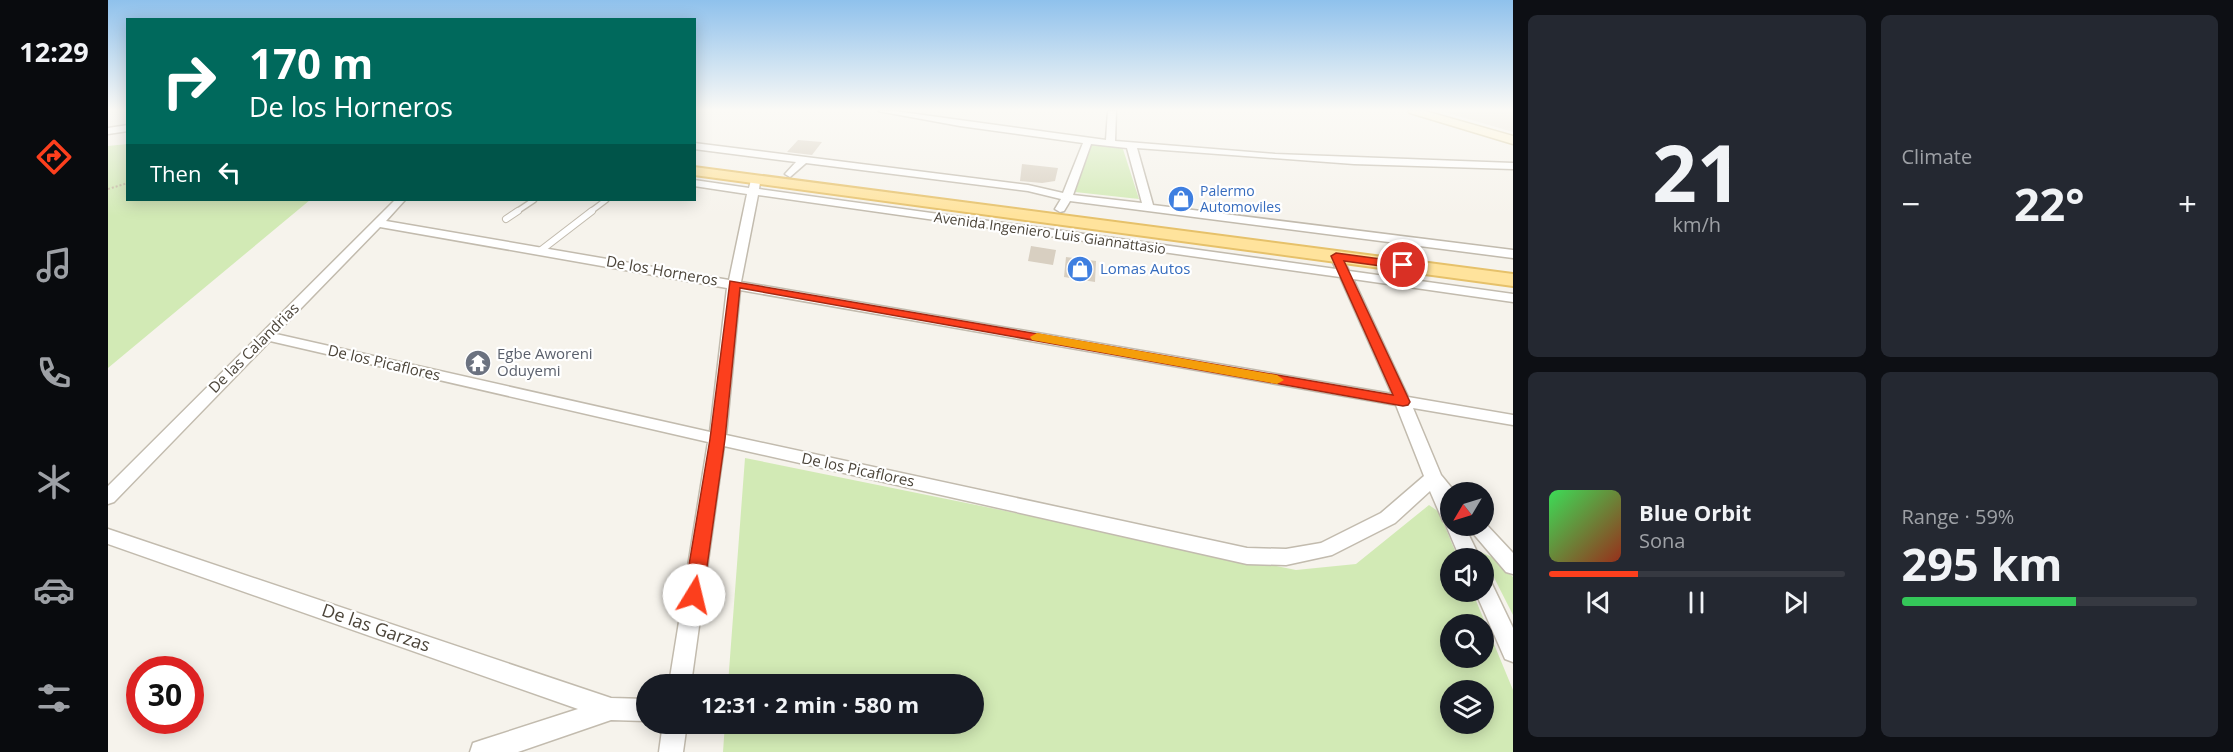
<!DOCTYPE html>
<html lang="en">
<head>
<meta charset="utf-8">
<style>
	:root { --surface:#171b24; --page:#242831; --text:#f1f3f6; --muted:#9ea1a6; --line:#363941; --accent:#fc3f1d }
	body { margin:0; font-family:"Open Sans",sans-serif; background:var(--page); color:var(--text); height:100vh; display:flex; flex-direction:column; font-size:22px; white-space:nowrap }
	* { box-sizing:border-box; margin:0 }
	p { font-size:20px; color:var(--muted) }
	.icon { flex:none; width:33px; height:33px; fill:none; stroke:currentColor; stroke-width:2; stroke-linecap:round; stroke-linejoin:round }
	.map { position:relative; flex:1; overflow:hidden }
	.details { display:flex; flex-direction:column; gap:15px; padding:15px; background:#0d0f14; width:720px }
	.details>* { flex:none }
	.guide { position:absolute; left:18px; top:18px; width:570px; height:183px; border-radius:0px; box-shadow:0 3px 15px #0003; background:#00695c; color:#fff; overflow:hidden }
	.needle { width:39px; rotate:232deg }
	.fabs { position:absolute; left:1332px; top:482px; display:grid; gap:12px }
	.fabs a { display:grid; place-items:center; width:54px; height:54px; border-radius:50%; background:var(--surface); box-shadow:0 3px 15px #0003; font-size:30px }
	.speed { position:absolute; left:18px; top:656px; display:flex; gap:12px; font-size:30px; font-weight:700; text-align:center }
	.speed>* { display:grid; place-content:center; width:78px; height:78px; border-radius:50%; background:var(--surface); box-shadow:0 3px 15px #0003; line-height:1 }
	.speed .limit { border:9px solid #d22; background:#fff; color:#111 }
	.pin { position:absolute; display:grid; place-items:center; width:51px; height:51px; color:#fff; margin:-26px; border:3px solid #fff; border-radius:50%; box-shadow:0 2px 6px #0007 }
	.me { position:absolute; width:66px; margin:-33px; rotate:9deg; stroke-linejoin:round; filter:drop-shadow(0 0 4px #0008) }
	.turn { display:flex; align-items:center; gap:21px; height:126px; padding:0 24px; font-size:27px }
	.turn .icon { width:78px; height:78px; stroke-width:2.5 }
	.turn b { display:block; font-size:42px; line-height:51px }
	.then { display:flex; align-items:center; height:57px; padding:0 24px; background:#0003; gap:12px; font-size:22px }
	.big { font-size:45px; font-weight:700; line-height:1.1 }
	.details .card { flex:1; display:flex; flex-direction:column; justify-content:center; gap:9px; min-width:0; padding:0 21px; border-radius:9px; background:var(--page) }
	.details .dial { align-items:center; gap:0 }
	.dial b { font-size:78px; line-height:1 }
	.song { display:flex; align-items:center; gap:18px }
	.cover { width:72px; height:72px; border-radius:9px; background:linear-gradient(135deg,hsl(130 70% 55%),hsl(10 70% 35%)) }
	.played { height:6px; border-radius:3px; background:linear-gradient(90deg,var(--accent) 30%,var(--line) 30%) }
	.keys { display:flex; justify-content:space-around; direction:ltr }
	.heat { display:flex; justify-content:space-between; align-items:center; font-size:33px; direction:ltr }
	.charge { height:9px; border-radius:4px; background:linear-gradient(90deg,#34c759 59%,var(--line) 0) }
	.details .tiles { flex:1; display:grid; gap:15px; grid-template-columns:repeat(2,1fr) }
	.trip { position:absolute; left:528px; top:674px; width:348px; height:60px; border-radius:30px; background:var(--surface); box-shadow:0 3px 15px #0003; font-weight:700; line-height:60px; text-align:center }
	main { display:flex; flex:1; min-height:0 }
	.tabs { display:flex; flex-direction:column; width:108px; justify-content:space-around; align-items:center; background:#090b0e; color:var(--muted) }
	.tabs .icon { width:42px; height:42px }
	.tabs .current { color:var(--accent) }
	.tabs b { font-size:27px; color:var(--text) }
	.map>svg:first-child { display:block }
</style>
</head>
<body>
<main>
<nav class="tabs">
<b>12:29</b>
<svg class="icon current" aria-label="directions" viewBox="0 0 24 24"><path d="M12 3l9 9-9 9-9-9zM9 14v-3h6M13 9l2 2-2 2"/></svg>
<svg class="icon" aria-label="music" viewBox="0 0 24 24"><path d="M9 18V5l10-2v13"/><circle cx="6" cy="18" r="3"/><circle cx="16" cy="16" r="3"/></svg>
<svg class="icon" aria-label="phone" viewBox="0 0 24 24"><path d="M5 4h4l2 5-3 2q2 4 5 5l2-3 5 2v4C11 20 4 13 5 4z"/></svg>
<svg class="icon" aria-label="climate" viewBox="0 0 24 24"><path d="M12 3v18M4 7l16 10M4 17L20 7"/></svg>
<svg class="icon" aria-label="car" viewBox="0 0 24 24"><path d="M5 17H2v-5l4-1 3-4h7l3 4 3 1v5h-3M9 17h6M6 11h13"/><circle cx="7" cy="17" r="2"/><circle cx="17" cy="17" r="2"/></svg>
<svg class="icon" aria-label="filters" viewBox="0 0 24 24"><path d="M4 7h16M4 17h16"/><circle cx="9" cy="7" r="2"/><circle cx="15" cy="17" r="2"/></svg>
</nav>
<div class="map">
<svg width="1405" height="752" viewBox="0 0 1405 752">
	<rect width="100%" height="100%" fill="#f6f3ec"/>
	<!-- residential -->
	<path fill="#eae5da" d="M 1333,111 L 1405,111 L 1405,132 L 1350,116 Z"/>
	<!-- green -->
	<path fill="#d2eab5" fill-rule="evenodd" d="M 984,143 L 1014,146 L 1031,199 L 967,192 Z
		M 19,144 L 20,200 L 202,200 L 0,368 L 0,146 Z
		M 637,458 L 1188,570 L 1248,564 L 1321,505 L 1331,512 L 1350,558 L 1342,558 L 1342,591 L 1364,591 L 1405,690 L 1405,752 L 615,752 L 617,723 L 866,723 L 866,684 L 620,684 ZM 1342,624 L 1376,624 L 1376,657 L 1342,657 ZM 1342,690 L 1376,690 L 1376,723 L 1342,723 Z
		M 1373,552 L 1386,558 L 1405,577 L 1405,615 Z"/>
	<!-- building -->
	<path fill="#d8cfc1" d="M 690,140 L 714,142 L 704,155 L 679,152 Z
		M 914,164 L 950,168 L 947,181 L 934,183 L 912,181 Z
		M 923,246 L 948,250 L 945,265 L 920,261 Z
		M 958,257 L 988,261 L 987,282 L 956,277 Z"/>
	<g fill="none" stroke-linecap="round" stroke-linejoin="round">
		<defs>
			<path id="lane-far1" d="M 408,212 L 426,200
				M 482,212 L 498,200"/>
			<path id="lane" d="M 398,219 L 410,211
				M 432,251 L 484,211"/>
			<path id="street" d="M 770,111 L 786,111 L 998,140 L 1000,111 L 1008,111 L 1007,141 L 1167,154 L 1405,163 L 1405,169 L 1246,164 L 1029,148 L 1045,205 L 1405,250 L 1405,258 L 962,201 L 956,211 L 952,212 L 947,209 L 953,199 L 920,191 L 698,163 L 682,177 L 677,174 L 688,162 L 586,149 L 586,143 L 920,185 L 955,193 L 975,143 L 852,126 ZM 983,144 L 1019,148 L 1034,203 L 965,195 Z
				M 20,125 L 20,131 L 0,134 L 0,128 Z
				M 647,179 L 652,182 L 651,189 L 1228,269 L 1222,256 L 1228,252 L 1232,253 L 1241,271 L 1405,294 L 1405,302 L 1245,279 L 1300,397 L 1405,415 L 1405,425 L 1305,408 L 1333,475 L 1347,492 L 1342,492 L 1342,525 L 1356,525 L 1372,558 L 1352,558 L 1338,525 L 1339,522 L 1335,521 L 1322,491 L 1287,523 L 1224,555 L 1178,565 L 1139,564 L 616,446 L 583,684 L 561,684 L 600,442 L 162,341 L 6,502 L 0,504 L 0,486 L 287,200 L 297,200 L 278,221 L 621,280 L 639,194 L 586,186 L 586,180 L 641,188 L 643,180 ZM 650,195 L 1232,277 L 1284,394 L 633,282 ZM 272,227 L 619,288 L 602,432 L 168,334 ZM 632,290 L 1288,405 L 1316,476 L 1273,513 L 1213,543 L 1178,549 L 1139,548 L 618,435 Z
				M 1376,522 L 1405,553 L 1405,574 L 1398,572 L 1358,525 L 1376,525 Z
				M 0,529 L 503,698 L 538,699 L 538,721 L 503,720 L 410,752 L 362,752 L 365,743 L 374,740 L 470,709 L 0,544 Z
				M 1376,580 L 1383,582 L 1405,628 L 1405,662 L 1397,659 L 1367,591 L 1376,591 Z
				M 555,723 L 579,723 L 575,752 L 551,752 Z"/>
			<path id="secondary" d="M 1300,111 L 1317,111 L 1405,136 L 1405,144 L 1302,113 Z"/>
			<path id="primary" d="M 586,167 L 1405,274 L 1405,286 L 586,175 Z"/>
		</defs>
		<!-- lane-far1 casing -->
		<use href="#lane-far1" stroke="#c2bbae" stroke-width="7"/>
		<!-- lane casing -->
		<use href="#lane" stroke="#c2bbae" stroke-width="8"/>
		<!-- street casing -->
		<use href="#street" stroke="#c2bbae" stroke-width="3"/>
		<!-- secondary casing -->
		<use href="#secondary" stroke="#d6c79b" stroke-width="3"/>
		<!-- primary casing -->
		<use href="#primary" stroke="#e6c16a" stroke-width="4"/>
		<!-- path -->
		<path stroke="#c4b79f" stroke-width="2" stroke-dasharray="2 2" stroke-linecap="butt" d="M 0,189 L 20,183"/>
		<!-- lane-far1 -->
		<use href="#lane-far1" stroke="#fff" stroke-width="4.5"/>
		<!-- lane -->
		<use href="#lane" stroke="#fff" stroke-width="6"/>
		<!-- street -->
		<use href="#street" fill="#fff" fill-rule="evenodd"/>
		<!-- secondary -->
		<use href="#secondary" fill="#fff3cd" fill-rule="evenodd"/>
		<!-- primary -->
		<use href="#primary" fill="#ffe39c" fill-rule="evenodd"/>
	</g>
	<!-- sky -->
	<linearGradient id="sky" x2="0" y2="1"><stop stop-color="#8fc1ec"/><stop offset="0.51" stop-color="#fbfaf6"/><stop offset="1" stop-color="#fbfaf6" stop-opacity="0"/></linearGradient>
	<rect width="1405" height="216" fill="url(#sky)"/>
	<!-- route -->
	<path fill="#fc3f1d" stroke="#a42913" stroke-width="1.5" d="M 1228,253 L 1295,262 L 1300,265 L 1295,269 L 1236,261 L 1302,402 L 1300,405 L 1295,406 L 632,288 L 617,439 L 595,595 L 592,601 L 586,603 L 579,601 L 576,595 L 602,439 L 622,281 L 1285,395 L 1223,256 Z"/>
	<!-- slow -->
	<path fill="#f59e0b" d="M 929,333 L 1169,375 L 1176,380 L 1169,384 L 924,340 L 922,337 Z"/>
	<!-- icons -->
	<defs>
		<symbol id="shop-disc" viewBox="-11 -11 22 22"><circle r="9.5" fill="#3f7fe0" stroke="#fff"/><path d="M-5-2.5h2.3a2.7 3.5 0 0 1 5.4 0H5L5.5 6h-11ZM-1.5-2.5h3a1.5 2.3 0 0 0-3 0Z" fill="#fff"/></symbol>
		<symbol id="temple-disc" viewBox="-11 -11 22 22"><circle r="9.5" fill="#6b7280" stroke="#fff"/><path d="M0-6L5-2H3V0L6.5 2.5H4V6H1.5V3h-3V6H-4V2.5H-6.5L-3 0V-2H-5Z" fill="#fff"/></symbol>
	</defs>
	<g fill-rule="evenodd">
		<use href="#shop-disc" x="1058" y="184" width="30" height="30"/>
		<use href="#shop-disc" x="957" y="254" width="30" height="30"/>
		<use href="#temple-disc" x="355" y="348" width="30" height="30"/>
	</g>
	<g text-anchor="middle" stroke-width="4.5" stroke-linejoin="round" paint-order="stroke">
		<!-- far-shop labels -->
		<g font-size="14" fill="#366cbe" stroke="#fff" text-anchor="start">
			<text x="1092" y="196">Palermo<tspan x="1092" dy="16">Automoviles</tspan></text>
		</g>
		<!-- far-street labels -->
		<g font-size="14" fill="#4b4439" stroke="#fff">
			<text transform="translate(942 233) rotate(8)" y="5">Avenida Ingeniero Luis Giannattasio</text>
		</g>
		<!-- shop labels -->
		<g font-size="15" fill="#366cbe" stroke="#fff" text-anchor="start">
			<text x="992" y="274">Lomas Autos</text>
		</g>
		<!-- street labels -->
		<g font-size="15" fill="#4b4439" stroke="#fff">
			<text transform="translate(554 271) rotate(10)" y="5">De los Horneros</text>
			<text transform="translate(146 348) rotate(-45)" y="5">De las Calandrias</text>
			<text transform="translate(276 363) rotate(13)" y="5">De los Picaflores</text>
			<text transform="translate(750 470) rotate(12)" y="5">De los Picaflores</text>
		</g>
		<!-- worship labels -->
		<g font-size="15" fill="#5b616d" stroke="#fff" text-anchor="start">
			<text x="389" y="359">Egbe Aworeni<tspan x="389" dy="17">Oduyemi</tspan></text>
		</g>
		<!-- near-street labels -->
		<g font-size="18" fill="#4b4439" stroke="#fff">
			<text transform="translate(268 628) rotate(19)" y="6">De las Garzas</text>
		</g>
	</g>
</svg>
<div class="fabs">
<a><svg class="needle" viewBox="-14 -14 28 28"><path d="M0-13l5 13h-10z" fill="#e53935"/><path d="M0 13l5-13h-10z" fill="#9ea1a6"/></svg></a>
<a><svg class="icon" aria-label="sound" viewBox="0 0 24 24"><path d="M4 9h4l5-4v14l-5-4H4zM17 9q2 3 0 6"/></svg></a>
<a><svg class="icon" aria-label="search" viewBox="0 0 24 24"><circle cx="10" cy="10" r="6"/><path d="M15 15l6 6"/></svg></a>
<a><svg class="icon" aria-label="layers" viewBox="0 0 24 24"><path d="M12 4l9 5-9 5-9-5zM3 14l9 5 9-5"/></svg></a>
</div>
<div class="speed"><div class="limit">30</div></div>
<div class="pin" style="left:1295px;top:265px;background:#d93025"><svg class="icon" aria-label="arrive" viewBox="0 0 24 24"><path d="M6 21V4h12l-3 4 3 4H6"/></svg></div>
<svg class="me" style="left:586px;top:595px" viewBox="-20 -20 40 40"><circle r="19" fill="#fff"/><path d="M0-13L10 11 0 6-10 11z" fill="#fc3f1d"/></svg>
<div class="trip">12:31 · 2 min · 580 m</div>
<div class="guide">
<div class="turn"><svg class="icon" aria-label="right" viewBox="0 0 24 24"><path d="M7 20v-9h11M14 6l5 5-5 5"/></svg><div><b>170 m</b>De los Horneros</div></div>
<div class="then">Then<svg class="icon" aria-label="left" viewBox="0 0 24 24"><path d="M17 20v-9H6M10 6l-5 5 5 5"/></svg></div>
</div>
</div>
<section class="details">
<div class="tiles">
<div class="card dial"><b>21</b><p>km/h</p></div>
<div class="card"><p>Climate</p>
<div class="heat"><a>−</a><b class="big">22°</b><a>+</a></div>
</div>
<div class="card">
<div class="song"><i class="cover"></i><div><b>Blue Orbit</b><p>Sona</p></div></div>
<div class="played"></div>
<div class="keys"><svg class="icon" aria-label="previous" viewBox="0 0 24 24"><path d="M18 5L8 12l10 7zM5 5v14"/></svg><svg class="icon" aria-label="pause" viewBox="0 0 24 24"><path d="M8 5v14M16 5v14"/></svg><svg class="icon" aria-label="next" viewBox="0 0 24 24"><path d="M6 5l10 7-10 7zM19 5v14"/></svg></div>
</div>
<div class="card"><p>Range · 59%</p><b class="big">295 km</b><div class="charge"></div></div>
</div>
</section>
</main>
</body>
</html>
